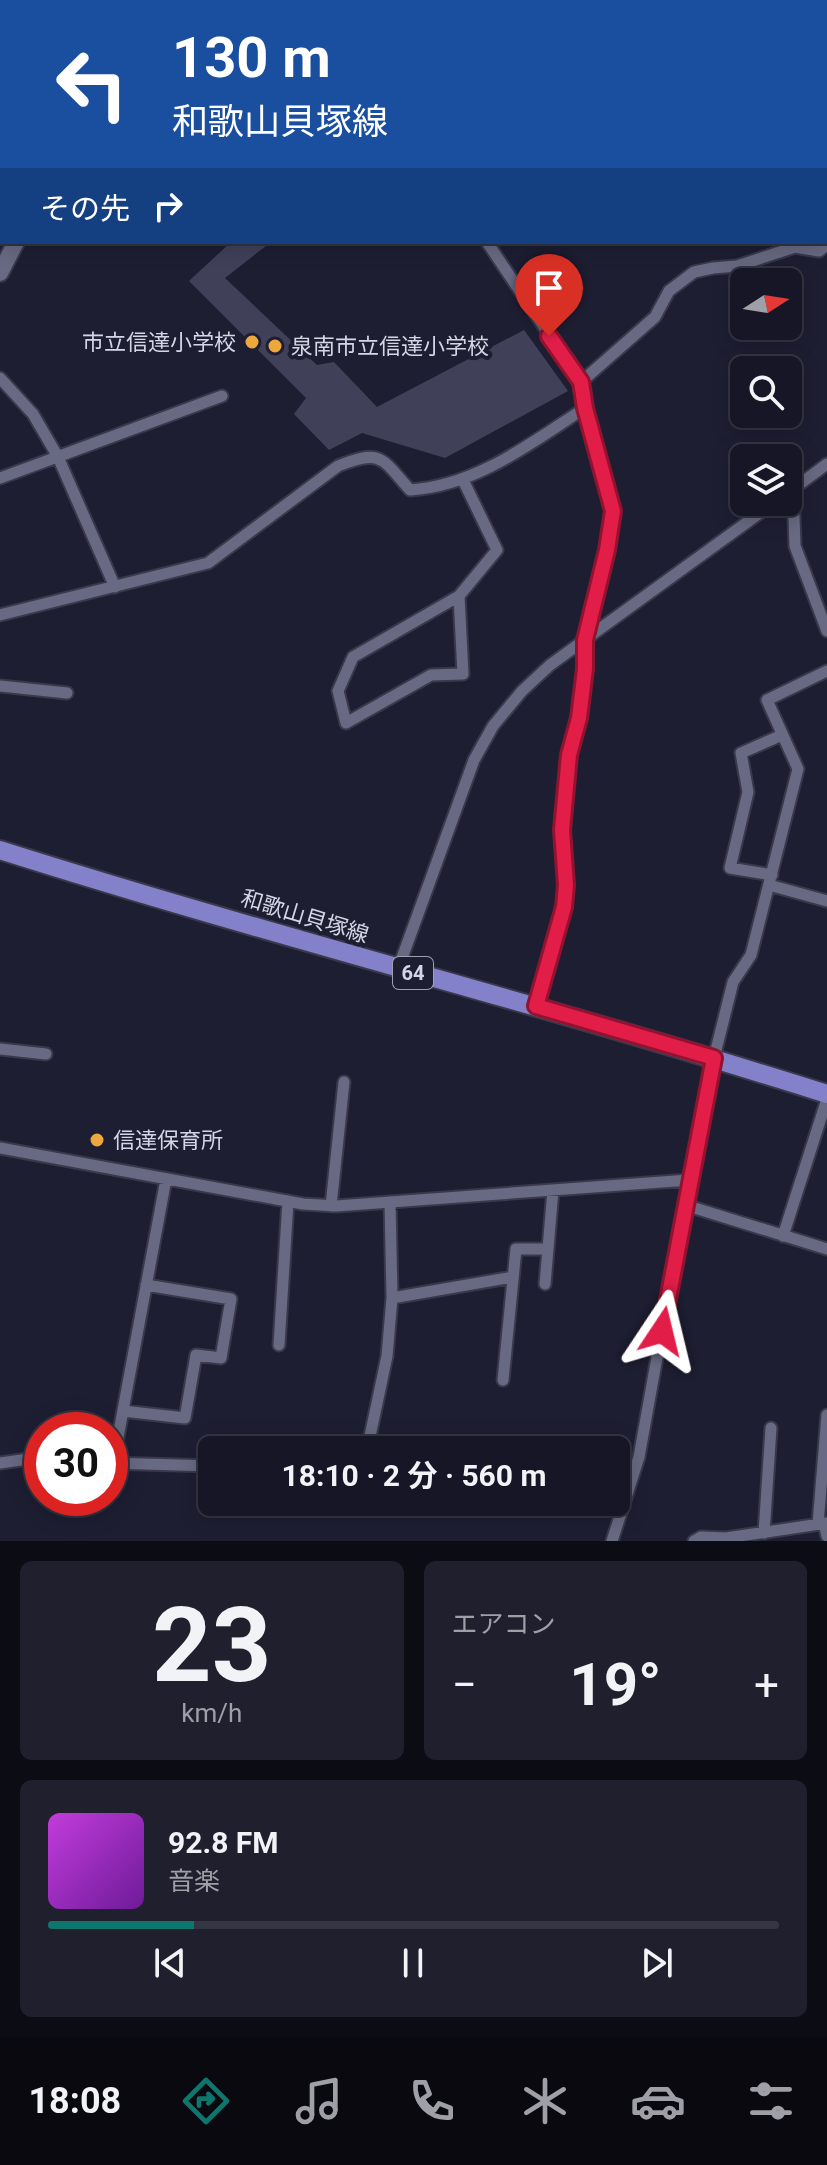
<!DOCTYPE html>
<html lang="ja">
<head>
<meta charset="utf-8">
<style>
	:root { --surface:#161626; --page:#1f1f2e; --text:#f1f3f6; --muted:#9e9fa7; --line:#353543; --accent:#0f766e }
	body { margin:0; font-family:Roboto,"Noto Sans JP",sans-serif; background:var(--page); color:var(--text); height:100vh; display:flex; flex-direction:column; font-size:30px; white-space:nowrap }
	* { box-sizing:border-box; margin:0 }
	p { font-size:26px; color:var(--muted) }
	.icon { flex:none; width:44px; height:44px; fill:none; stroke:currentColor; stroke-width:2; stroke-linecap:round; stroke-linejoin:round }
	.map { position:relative; height:1541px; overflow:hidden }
	.side { display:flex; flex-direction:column; gap:20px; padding:20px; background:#0c0c15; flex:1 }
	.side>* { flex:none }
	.top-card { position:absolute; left:0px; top:0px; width:828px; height:244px; box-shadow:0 4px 20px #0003,0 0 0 2px var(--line); background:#1a4fa0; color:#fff; overflow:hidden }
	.needle { width:52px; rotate:78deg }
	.tools { position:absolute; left:730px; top:268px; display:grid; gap:16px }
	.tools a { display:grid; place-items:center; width:72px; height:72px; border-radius:12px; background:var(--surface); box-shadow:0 4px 20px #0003,0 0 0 2px var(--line); font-size:40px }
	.speed { position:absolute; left:24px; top:1412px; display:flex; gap:16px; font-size:40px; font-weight:700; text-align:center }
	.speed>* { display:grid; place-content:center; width:104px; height:104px; border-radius:50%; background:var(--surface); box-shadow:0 4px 20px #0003,0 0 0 2px var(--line); line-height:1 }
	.speed .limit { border:12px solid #d22; background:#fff; color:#111 }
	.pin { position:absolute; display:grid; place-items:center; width:68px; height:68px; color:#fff; margin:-82px -34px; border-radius:50% 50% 50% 0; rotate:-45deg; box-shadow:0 0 8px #0007 }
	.pin .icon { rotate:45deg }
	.me { position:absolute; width:88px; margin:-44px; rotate:10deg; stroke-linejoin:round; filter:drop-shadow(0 0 6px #0008) }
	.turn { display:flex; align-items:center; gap:28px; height:168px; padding:0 40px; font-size:36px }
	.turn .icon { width:104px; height:104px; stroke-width:2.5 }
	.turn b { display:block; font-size:56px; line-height:68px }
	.then { display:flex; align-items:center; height:76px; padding:0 40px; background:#0003; gap:16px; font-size:30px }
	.big { font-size:60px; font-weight:700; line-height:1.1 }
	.side .card { flex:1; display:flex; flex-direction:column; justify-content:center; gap:12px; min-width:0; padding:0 28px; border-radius:12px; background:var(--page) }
	.side .dial { align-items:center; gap:0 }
	.dial b { font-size:104px; line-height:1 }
	.song { display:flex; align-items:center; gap:24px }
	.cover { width:96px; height:96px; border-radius:12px; background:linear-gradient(135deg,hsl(290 70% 55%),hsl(280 70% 35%)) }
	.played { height:8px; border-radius:4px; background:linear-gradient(90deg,var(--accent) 20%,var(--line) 20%) }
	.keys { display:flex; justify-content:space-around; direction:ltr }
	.heat { display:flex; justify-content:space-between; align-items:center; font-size:44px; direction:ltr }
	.side .tiles { flex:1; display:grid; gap:20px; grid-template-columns:1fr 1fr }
	.card:last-child { grid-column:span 2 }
	.trip { position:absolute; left:198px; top:1436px; width:432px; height:80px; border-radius:12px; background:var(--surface); box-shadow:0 4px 20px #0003,0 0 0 2px var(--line); font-weight:700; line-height:80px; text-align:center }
	.dock { display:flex; height:128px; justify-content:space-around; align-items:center; background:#09090f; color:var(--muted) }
	.dock .icon { width:56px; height:56px }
	.dock .current { color:var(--accent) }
	.dock b { font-size:36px; color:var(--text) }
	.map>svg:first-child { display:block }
</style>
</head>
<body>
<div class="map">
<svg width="827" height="1541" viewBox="0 0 827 1541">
	<rect width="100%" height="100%" fill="#1e1e33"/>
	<!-- building -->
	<path fill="#404159" d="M 231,242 L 271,242 L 225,278 L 317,365 L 334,362 L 377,407 L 524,330 L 568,391 L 445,458 L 362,433 L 329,450 L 294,414 L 306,398 L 189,281 Z"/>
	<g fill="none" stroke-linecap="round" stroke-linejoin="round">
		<defs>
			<path id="street" d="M 170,0 L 172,2
				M 387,0 L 393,2
				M 573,0 L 577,2
				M 756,2 L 757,0
				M 826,155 L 827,156
				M 0,236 L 2,237
				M 487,242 L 581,382 L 585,408 L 613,511 L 607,550 L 585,640 L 585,669 L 579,718 L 569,755 L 562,830 L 566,885 L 564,907 L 536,1006
				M 0,378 L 33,414 L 58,457 L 115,587
				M 581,382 L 655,317 L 669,291 L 694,272 L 713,268 L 737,266 L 795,247 L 819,251 L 827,245
				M 0,478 L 222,396
				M 793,489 L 795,546 L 827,631
				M 789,492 L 827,464
				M 459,596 L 463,674 L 431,675 L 346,723 L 338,691 L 353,657 L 459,596 L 497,550 L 463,480
				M 0,615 L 208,563 L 338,466 C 382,448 382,459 410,490 C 476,486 531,443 585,408
				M 0,686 L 67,693
				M 772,875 L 730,868 L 748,792 L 741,753 L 782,735
				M 769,885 L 827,901
				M 398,969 L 474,760 L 493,726 L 522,691 L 550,665 L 775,502
				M 0,1049 L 46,1054
				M 0,1148 L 303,1204 L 336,1206 L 689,1180
				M 685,1205 L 827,1249
				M 331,1206 L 344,1082
				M 783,1236 L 827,1099
				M 545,1284 L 553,1190
				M 392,1298 L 513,1277
				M 279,1345 L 288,1201
				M 503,1380 L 516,1249 L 548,1249
				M 123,1411 L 185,1418 L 196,1355 L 221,1358 L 231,1299 L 146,1285
				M 364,1450 L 369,1441 L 387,1356 L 392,1298 L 390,1202
				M 0,1463 L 42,1457
				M 110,1463 L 212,1466
				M 113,1464 L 166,1179
				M 824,1523 L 827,1536
				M 818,1524 L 827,1415
				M 764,1533 L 771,1428
				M 612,1541 L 639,1457 L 689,1180 L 714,1058 L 733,982 L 751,955 L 798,769 L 767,700 L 827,671
				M 694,1541 L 701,1537 L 726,1538 L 827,1523"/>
			<path id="secondary" d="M 144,2 L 145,0
				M 0,273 L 16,242"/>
			<path id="primary" d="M 0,850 C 274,937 553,1007 827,1094"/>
			<path id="highway" d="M 452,0 L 459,2
				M 504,0 L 509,2
				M 826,190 L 827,190
				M 826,211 L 827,211"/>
		</defs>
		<!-- street casing -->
		<use href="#street" stroke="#39394b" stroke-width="15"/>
		<!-- secondary casing -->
		<use href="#secondary" stroke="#39394b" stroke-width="20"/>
		<!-- primary casing -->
		<use href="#primary" stroke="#39394b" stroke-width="22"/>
		<!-- highway casing -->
		<use href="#highway" stroke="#39394b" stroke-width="24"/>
		<!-- street -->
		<use href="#street" stroke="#686a83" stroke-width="11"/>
		<!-- secondary -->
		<use href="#secondary" stroke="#686a83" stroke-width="16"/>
		<!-- primary -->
		<use href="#primary" stroke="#8281ca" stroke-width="18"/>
		<!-- highway -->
		<use href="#highway" stroke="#9391f9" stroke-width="20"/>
	</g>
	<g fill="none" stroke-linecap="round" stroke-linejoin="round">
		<defs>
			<path id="route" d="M 549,336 L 581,382 L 585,408 L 613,511 L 607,550 L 585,640 L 585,669 L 579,718 L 569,755 L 562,830 L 566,885 L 564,907 L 536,1006 L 714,1058 L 662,1331"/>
		</defs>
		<!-- route casing -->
		<use href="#route" stroke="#92132f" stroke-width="20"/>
		<!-- route -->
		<use href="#route" stroke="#e11d48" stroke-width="14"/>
	</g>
	<!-- markers -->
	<g fill="#eda83b" stroke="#1e1e33" stroke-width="3">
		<circle cx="252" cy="342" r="8"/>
		<circle cx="275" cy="346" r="8"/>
		<circle cx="97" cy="1140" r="8"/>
	</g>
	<g text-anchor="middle" stroke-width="8" stroke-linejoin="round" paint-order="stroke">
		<!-- shield labels -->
		<rect fill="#1e1e33" stroke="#9e9fb0" stroke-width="2" x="393" y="957" width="40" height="32" rx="6"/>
		<g font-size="20" font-weight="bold" fill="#d5d6e5">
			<text x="413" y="980">64</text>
		</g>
		<!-- poi labels -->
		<g font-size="22" fill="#d5d6e5" stroke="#1e1e33" text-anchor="start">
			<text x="236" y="350" text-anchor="end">市立信達小学校</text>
			<text x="291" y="354">泉南市立信達小学校</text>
			<text x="113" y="1148">信達保育所</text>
		</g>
		<!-- street labels -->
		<g font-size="22" fill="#d5d6e5" stroke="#1e1e33">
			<text transform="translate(305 916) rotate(17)" y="8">和歌山貝塚線</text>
		</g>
	</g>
</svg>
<div class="tools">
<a><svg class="needle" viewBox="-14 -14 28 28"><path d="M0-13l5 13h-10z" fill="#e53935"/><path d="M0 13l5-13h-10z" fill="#9e9fa7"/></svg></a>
<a><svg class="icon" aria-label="search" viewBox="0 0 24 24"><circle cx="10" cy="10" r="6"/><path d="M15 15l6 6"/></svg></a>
<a><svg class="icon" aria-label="layers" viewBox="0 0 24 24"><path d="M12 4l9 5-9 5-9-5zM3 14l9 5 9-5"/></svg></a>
</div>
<div class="speed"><div class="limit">30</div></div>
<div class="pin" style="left:549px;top:336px;background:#d93025"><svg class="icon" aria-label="arrive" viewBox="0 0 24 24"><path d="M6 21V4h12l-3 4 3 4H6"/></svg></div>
<svg class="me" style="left:662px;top:1331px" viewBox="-20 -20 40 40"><path d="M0-17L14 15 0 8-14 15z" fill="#e11d48" stroke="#fff" stroke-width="4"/></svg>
<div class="trip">18:10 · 2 分 · 560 m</div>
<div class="top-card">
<div class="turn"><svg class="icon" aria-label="left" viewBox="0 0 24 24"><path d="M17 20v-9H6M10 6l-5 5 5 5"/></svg><div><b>130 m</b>和歌山貝塚線</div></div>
<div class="then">その先<svg class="icon" aria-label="right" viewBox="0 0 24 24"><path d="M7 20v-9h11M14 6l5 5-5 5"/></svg></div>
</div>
</div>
<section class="side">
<div class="tiles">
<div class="card dial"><b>23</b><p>km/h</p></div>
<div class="card"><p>エアコン</p>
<div class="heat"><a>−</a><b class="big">19°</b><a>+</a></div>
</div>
<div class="card">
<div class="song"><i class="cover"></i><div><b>92.8 FM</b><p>音楽</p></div></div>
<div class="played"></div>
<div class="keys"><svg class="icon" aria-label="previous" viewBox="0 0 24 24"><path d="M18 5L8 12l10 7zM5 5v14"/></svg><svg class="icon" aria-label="pause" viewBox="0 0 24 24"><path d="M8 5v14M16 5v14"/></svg><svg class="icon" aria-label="next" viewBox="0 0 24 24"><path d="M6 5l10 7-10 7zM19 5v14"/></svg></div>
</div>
</div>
</section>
<nav class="dock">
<b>18:08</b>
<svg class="icon current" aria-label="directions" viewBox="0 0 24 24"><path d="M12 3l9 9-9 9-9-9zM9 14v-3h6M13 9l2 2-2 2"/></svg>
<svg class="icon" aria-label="music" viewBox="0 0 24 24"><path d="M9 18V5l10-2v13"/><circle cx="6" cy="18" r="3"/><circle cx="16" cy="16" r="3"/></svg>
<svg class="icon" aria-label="phone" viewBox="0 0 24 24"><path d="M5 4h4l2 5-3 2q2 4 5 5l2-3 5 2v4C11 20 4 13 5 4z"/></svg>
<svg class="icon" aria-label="climate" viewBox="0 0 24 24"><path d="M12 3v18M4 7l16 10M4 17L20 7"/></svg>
<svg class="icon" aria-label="car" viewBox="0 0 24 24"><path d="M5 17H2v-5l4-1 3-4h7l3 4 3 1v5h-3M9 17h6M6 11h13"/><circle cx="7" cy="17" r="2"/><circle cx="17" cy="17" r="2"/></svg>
<svg class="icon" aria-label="filters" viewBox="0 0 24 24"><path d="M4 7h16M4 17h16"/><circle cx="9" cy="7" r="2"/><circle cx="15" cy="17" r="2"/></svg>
</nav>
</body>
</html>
